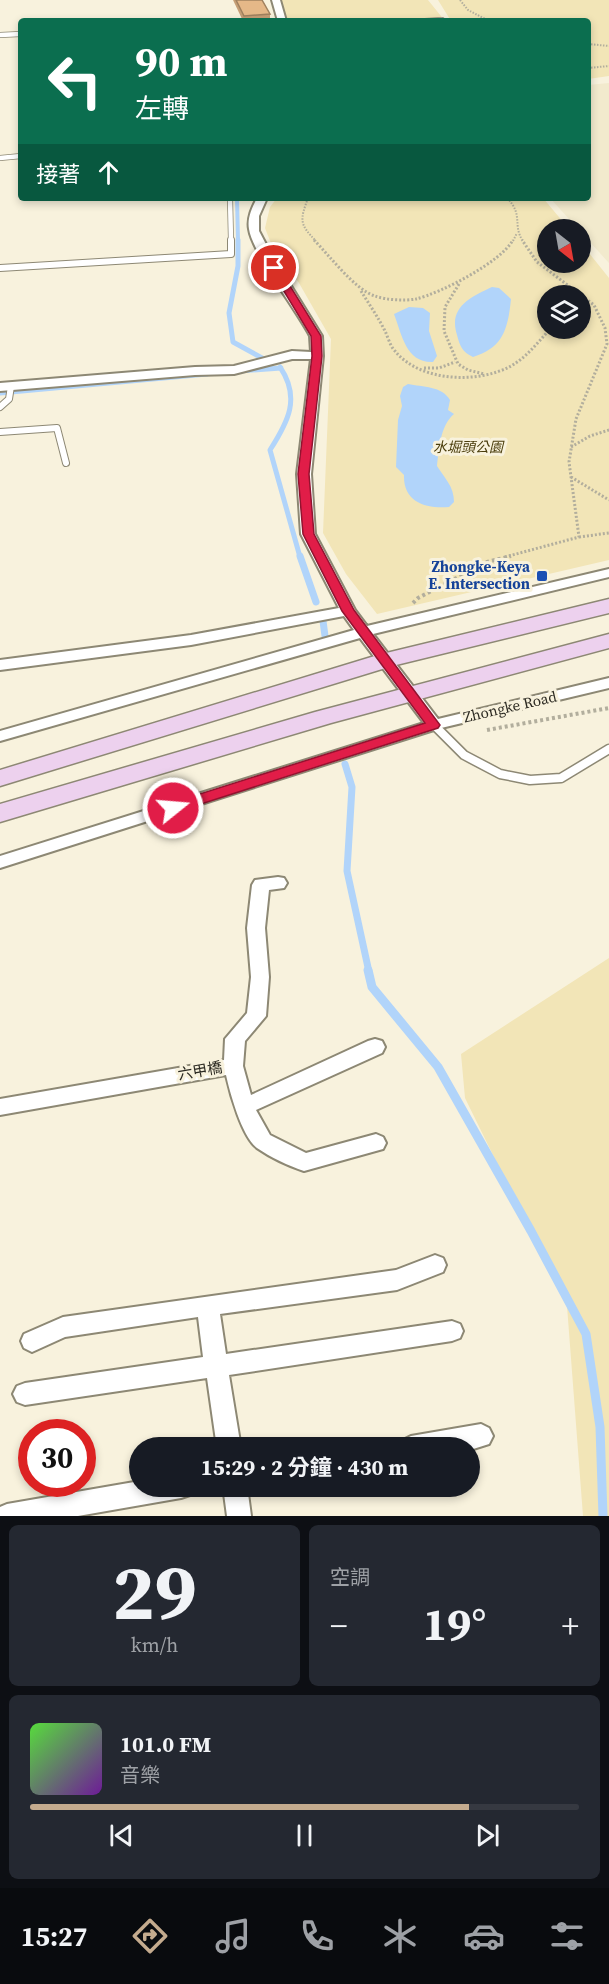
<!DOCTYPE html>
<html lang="zh-TW">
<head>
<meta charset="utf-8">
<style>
	:root { --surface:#171b24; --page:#242831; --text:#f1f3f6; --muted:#9ea1a6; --line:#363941; --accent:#c4ab8e }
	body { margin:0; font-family:"Source Serif 4","Noto Sans TC",serif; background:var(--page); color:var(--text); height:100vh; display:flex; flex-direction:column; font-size:22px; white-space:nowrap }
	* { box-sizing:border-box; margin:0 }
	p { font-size:20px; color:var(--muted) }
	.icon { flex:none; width:33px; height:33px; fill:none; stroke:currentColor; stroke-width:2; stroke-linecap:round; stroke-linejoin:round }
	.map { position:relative; height:1516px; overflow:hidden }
	.sheet { display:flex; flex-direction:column; gap:9px; padding:9px; background:#0d0f14; flex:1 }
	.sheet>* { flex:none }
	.banner { position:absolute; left:18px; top:18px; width:573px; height:183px; border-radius:6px; box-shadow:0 3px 9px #0003; background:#0b6e4f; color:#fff; overflow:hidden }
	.needle { width:39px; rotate:149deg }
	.controls { position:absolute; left:537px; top:219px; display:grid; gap:12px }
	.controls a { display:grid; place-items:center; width:54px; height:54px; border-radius:50%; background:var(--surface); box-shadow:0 3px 9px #0003; font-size:30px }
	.speed { position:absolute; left:18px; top:1419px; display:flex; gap:12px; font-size:30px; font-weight:700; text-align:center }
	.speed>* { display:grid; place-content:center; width:78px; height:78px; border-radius:50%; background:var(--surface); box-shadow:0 3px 9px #0003; line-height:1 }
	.speed .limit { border:9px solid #d22; background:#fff; color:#111 }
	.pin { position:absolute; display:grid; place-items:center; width:51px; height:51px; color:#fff; margin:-26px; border:3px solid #fff; border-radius:50%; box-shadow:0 2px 6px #0007 }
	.me { position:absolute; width:66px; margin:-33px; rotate:73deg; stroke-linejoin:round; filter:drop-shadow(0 0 4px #0008) }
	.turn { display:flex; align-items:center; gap:21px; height:126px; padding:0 18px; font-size:27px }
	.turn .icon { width:78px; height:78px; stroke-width:2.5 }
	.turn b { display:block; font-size:42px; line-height:51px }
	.then { display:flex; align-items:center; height:57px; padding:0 18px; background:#0003; gap:12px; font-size:22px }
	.big { font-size:45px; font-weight:700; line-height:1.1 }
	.sheet .tile { flex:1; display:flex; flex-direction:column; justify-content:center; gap:9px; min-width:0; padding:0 21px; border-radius:9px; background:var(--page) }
	.sheet .dial { align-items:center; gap:0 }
	.dial b { font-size:78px; line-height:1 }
	.song { display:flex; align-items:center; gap:18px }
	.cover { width:72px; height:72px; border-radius:9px; background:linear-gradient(135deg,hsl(110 70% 55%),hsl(280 70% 35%)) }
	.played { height:6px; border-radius:3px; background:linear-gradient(90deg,var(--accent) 80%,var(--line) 80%) }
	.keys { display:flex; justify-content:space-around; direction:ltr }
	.heat { display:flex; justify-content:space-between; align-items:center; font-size:33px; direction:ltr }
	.sheet .tiles { flex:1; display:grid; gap:9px; grid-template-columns:1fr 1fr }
	.tile:last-child { grid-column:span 2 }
	.trip { position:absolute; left:129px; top:1437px; width:351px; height:60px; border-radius:30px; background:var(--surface); box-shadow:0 3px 9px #0003; font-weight:700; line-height:60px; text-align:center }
	.dock { display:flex; height:96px; justify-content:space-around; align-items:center; background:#090b0e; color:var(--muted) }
	.dock .icon { width:42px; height:42px }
	.dock .on { color:var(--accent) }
	.dock b { font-size:27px; color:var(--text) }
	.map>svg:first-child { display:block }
</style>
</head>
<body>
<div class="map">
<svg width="609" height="1516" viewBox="0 0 609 1516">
	<rect width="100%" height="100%" fill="#f8f2dd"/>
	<!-- built -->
	<path fill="#f2eacd" d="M 609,83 L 609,263 L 550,198 L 588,198 L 588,85 Z"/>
	<!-- green -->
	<path fill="#f2e5b7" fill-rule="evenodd" d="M 281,0 L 428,0 L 445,21 L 287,21 Z
		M 438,0 L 609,0 L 609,76 L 588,79 L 588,21 L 451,21 Z
		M 277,198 L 543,198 L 569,229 L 548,230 L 548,262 L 580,262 L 581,243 L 609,278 L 609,560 L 377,614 L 346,574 L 323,533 L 331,339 L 299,283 L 272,246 L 265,228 L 270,207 ZM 548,296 L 580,296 L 580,328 L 548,328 Z
		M 609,958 L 609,1516 L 583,1516 L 567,1306 L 465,1098 L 461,1054 Z"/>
	<!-- water -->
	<path fill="#b1d4fa" d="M 492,287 L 499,288 L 511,299 C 508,329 503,348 473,357 C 462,352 460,346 457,335 C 448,307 471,297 492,287 Z
		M 409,307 L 423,308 L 430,313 L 429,331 L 437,356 L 433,362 C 406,363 402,335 394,314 Z
		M 408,384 C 423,387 442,386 450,400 L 448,410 L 454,414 C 440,426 439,449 437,466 C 445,479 454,486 454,502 L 449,507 C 426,509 403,502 404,475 L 396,467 L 398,420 L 402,406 L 400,396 L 403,387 Z"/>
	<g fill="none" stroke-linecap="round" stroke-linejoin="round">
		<!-- stream-far3 -->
		<path stroke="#b1d4fa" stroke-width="4" d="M 237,198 L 238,241"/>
		<!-- stream-far2 -->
		<path stroke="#b1d4fa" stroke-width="5" d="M 238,240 L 238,266 L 229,313 L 233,342 L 262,358
			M 280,367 C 301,398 288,422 270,450 L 300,557
			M 239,371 L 281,368
			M 0,393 L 207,374"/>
		<!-- stream-far1 -->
		<path stroke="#b1d4fa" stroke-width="7" d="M 300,556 L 316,602
			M 323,621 L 325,636
			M 345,764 L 352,787 L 347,871 L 369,972"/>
		<!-- stream -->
		<path stroke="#b1d4fa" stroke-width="9" d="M 368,970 L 372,987 L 438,1067 L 531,1231 L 586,1334 L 600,1427 L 603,1516"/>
		<defs>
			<path id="lane-far2" d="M 425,21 L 442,20
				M 0,35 L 21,34
				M 0,158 L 21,156
				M 230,198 L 231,241"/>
			<path id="lane-far1" d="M 0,268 L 231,254 L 231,240
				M 0,407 L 9,399 L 11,386
				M 0,432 L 57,428 L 66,463"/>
			<path id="lane" d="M 434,725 L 464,755 L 500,774 L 530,780 L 561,778 L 609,749"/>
			<path id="street" d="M 272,0 L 280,0 L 286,21 L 278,21 Z
				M 257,198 L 267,198 L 259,216 L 259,231 L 270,252 L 322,336 L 323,356 L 311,474 L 315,534 L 355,610 L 367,626 L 609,569 L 609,577 L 373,634 L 438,719 L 609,678 L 609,688 L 437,729 L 0,868 L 0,856 L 424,723 L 360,638 L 0,741 L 0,731 L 354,630 L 344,616 L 191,645 L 0,670 L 0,660 L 191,635 L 339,608 L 301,534 L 297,474 L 311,359 L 292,359 L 234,374 L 195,375 L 0,391 L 0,383 L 195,367 L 234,366 L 292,351 L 311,352 L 310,336 C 297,311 252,252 249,229 C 247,218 252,208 257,198 Z
				M 278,877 L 284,878 L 287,883 L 284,888 L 269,890 L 265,928 L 269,977 L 266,1016 L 245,1041 L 243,1066 L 251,1095 L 368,1041 L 375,1039 L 382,1041 L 385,1047 L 382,1053 L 256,1110 L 270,1135 L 306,1153 L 376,1134 L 383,1137 L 386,1143 L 383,1149 L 304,1171 C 289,1166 270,1157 257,1148 C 242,1137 230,1093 226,1075 L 0,1115 L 0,1099 L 224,1060 L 225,1039 L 247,1013 L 251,977 L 247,928 L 252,885 L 255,880 Z
				M 435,1255 L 443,1258 L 446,1265 L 443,1272 L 397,1290 L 220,1314 L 226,1354 L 452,1321 L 460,1324 L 463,1331 L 460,1338 L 452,1341 L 229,1375 L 241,1448 L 217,1448 L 207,1378 L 25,1405 L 17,1402 L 13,1394 L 17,1386 L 25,1383 L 203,1357 L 198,1317 L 65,1337 L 32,1352 L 24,1348 L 21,1341 L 24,1334 L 63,1317 L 396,1270 Z
				M 481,1424 L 489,1428 L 493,1436 L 489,1444 L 470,1450 L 470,1448 L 399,1448 L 403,1440 L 411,1436 Z
				M 140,1481 L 140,1486 L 193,1486 L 190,1495 L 181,1498 L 78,1516 L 0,1516 L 0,1507 L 7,1504 Z
				M 223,1486 L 247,1486 L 251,1516 L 227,1516 Z"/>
			<path id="secondary" d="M 609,599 L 609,613 L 392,666 L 0,786 L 0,770 L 378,655 Z
				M 609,634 L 609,648 L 331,723 L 0,822 L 0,804 L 315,712 Z"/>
		</defs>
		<!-- lane-far2 casing -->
		<use href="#lane-far2" stroke="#8d8874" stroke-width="6"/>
		<!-- lane-far1 casing -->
		<use href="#lane-far1" stroke="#8d8874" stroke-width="8"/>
		<!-- lane casing -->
		<use href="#lane" stroke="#8d8874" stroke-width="11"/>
		<!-- street casing -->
		<use href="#street" stroke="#8d8874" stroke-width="4"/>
		<!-- secondary casing -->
		<use href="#secondary" stroke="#8d8874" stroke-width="3"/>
		<!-- path-far2 -->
		<path stroke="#b2ae9d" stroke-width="2" stroke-dasharray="1.5 1.5" stroke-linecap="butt" d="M 460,0 L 468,10 L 489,21
			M 588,44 L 609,46
			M 588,68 L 609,66
			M 308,198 C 300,220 299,224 316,241
			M 507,198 C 524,215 512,225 523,241
			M 513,241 L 517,233"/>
		<!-- path-far1 -->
		<path stroke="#b2ae9d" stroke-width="3" stroke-dasharray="2 2" stroke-linecap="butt" d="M 314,240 C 330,256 354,289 375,296 C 386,300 404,301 416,299 C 441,293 501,262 513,240
			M 459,284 L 445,307 L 444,331 L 458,364 L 468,370 L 484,374
			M 361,291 C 369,304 378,317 385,331 C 388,337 390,346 395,351 C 420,382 478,384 511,366 C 527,357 539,341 551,328
			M 424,368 L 439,368 L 455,362
			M 571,447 L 590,436 L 609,430
			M 571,477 L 609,500
			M 579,537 L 609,533
			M 505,557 L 579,537 L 569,462 L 576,419 L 607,344 L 605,328 L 594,305 L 537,262 L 522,240"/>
		<!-- path -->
		<path stroke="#b2ae9d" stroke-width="4" stroke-dasharray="3 3" stroke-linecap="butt" d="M 413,603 L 418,598 L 487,562 L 511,556
			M 487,730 L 609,708"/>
		<!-- lane-far2 -->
		<use href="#lane-far2" stroke="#fff" stroke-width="4.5"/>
		<!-- lane-far1 -->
		<use href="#lane-far1" stroke="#fff" stroke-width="6"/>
		<!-- lane -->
		<use href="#lane" stroke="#fff" stroke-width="8"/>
		<!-- street -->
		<use href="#street" fill="#fff" fill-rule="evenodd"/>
		<!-- secondary -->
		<use href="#secondary" fill="#edd1ee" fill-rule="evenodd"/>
	</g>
	<!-- wall -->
	<path fill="#c59e75" d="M 233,0 L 262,0 L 270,14 L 270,21 L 243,21 Z"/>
	<!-- building -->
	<path fill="#e5b888" stroke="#a0815f" stroke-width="1.5" d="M 236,0 L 262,0 L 270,14 L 244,16 Z"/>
	<!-- route -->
	<path fill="#e11d48" stroke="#92132f" stroke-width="1.5" d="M 274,265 L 279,268 L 321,336 L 322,356 L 309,474 L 314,534 L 354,610 L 440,725 L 438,728 L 173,813 L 166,808 L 168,804 L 425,723 L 342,611 L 303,534 L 298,474 L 312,356 L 311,336 L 270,268 Z"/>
	<!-- markers -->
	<rect fill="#1a4fb4" stroke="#f8f2dd" stroke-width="2" x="536" y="570" width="12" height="12" rx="3"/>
	<g text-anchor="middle" stroke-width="6" stroke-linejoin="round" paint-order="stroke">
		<!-- far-park labels -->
		<g font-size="14" font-style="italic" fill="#4a3d0c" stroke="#f8f2dd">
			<text x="468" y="452">水堀頭公園</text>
		</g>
		<!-- transit labels -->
		<g font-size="15" font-weight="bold" fill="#164399" stroke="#f8f2dd" text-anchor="end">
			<text x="530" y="572">Zhongke-Keya<tspan x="530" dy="17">E. Intersection</tspan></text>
		</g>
		<!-- street labels -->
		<g font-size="15" fill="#2c2a22" stroke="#f8f2dd">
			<text transform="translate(510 707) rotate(-13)" y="5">Zhongke Road</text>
			<text transform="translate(200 1071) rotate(-10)" y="5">六甲橋</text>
		</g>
	</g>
</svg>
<div class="controls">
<a><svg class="needle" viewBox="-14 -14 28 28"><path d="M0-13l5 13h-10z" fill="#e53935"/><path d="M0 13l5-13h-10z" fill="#9ea1a6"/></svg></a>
<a><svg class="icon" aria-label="layers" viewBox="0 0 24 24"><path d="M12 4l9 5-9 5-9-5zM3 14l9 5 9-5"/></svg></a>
</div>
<div class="speed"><div class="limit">30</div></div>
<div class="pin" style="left:274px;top:268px;background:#d93025"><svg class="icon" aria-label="arrive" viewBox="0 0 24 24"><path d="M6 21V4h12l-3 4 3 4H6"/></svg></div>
<svg class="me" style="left:173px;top:808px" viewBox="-20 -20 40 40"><circle r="17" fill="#e11d48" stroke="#fff" stroke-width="3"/><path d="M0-11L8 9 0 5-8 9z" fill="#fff"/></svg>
<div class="trip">15:29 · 2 分鐘 · 430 m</div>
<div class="banner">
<div class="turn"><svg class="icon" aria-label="left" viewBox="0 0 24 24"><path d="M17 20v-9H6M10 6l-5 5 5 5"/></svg><div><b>90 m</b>左轉</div></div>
<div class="then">接著<svg class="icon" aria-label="ahead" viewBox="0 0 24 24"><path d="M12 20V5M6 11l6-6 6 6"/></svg></div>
</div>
</div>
<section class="sheet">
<div class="tiles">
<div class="tile dial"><b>29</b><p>km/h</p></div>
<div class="tile"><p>空調</p>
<div class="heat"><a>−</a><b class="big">19°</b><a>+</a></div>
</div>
<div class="tile">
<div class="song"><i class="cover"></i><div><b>101.0 FM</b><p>音樂</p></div></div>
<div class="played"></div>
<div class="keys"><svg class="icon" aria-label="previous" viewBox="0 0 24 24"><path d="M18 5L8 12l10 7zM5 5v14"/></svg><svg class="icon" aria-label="pause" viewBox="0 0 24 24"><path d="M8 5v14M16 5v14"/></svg><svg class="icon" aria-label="next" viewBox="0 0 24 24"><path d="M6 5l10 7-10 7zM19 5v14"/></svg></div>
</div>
</div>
</section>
<nav class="dock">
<b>15:27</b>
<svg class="icon on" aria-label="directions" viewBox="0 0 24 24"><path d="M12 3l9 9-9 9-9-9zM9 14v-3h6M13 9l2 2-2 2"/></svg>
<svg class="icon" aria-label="music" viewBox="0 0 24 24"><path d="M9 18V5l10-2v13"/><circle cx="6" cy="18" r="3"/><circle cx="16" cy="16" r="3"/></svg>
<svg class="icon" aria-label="phone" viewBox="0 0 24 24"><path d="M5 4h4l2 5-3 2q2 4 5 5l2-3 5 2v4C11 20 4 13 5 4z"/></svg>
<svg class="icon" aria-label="climate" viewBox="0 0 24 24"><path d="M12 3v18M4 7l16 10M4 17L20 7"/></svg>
<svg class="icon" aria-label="car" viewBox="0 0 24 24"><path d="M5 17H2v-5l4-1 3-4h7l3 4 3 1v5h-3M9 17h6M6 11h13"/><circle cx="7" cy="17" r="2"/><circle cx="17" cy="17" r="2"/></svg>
<svg class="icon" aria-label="filters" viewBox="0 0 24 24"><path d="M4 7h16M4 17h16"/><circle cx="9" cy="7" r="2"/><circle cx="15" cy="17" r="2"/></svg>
</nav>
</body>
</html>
